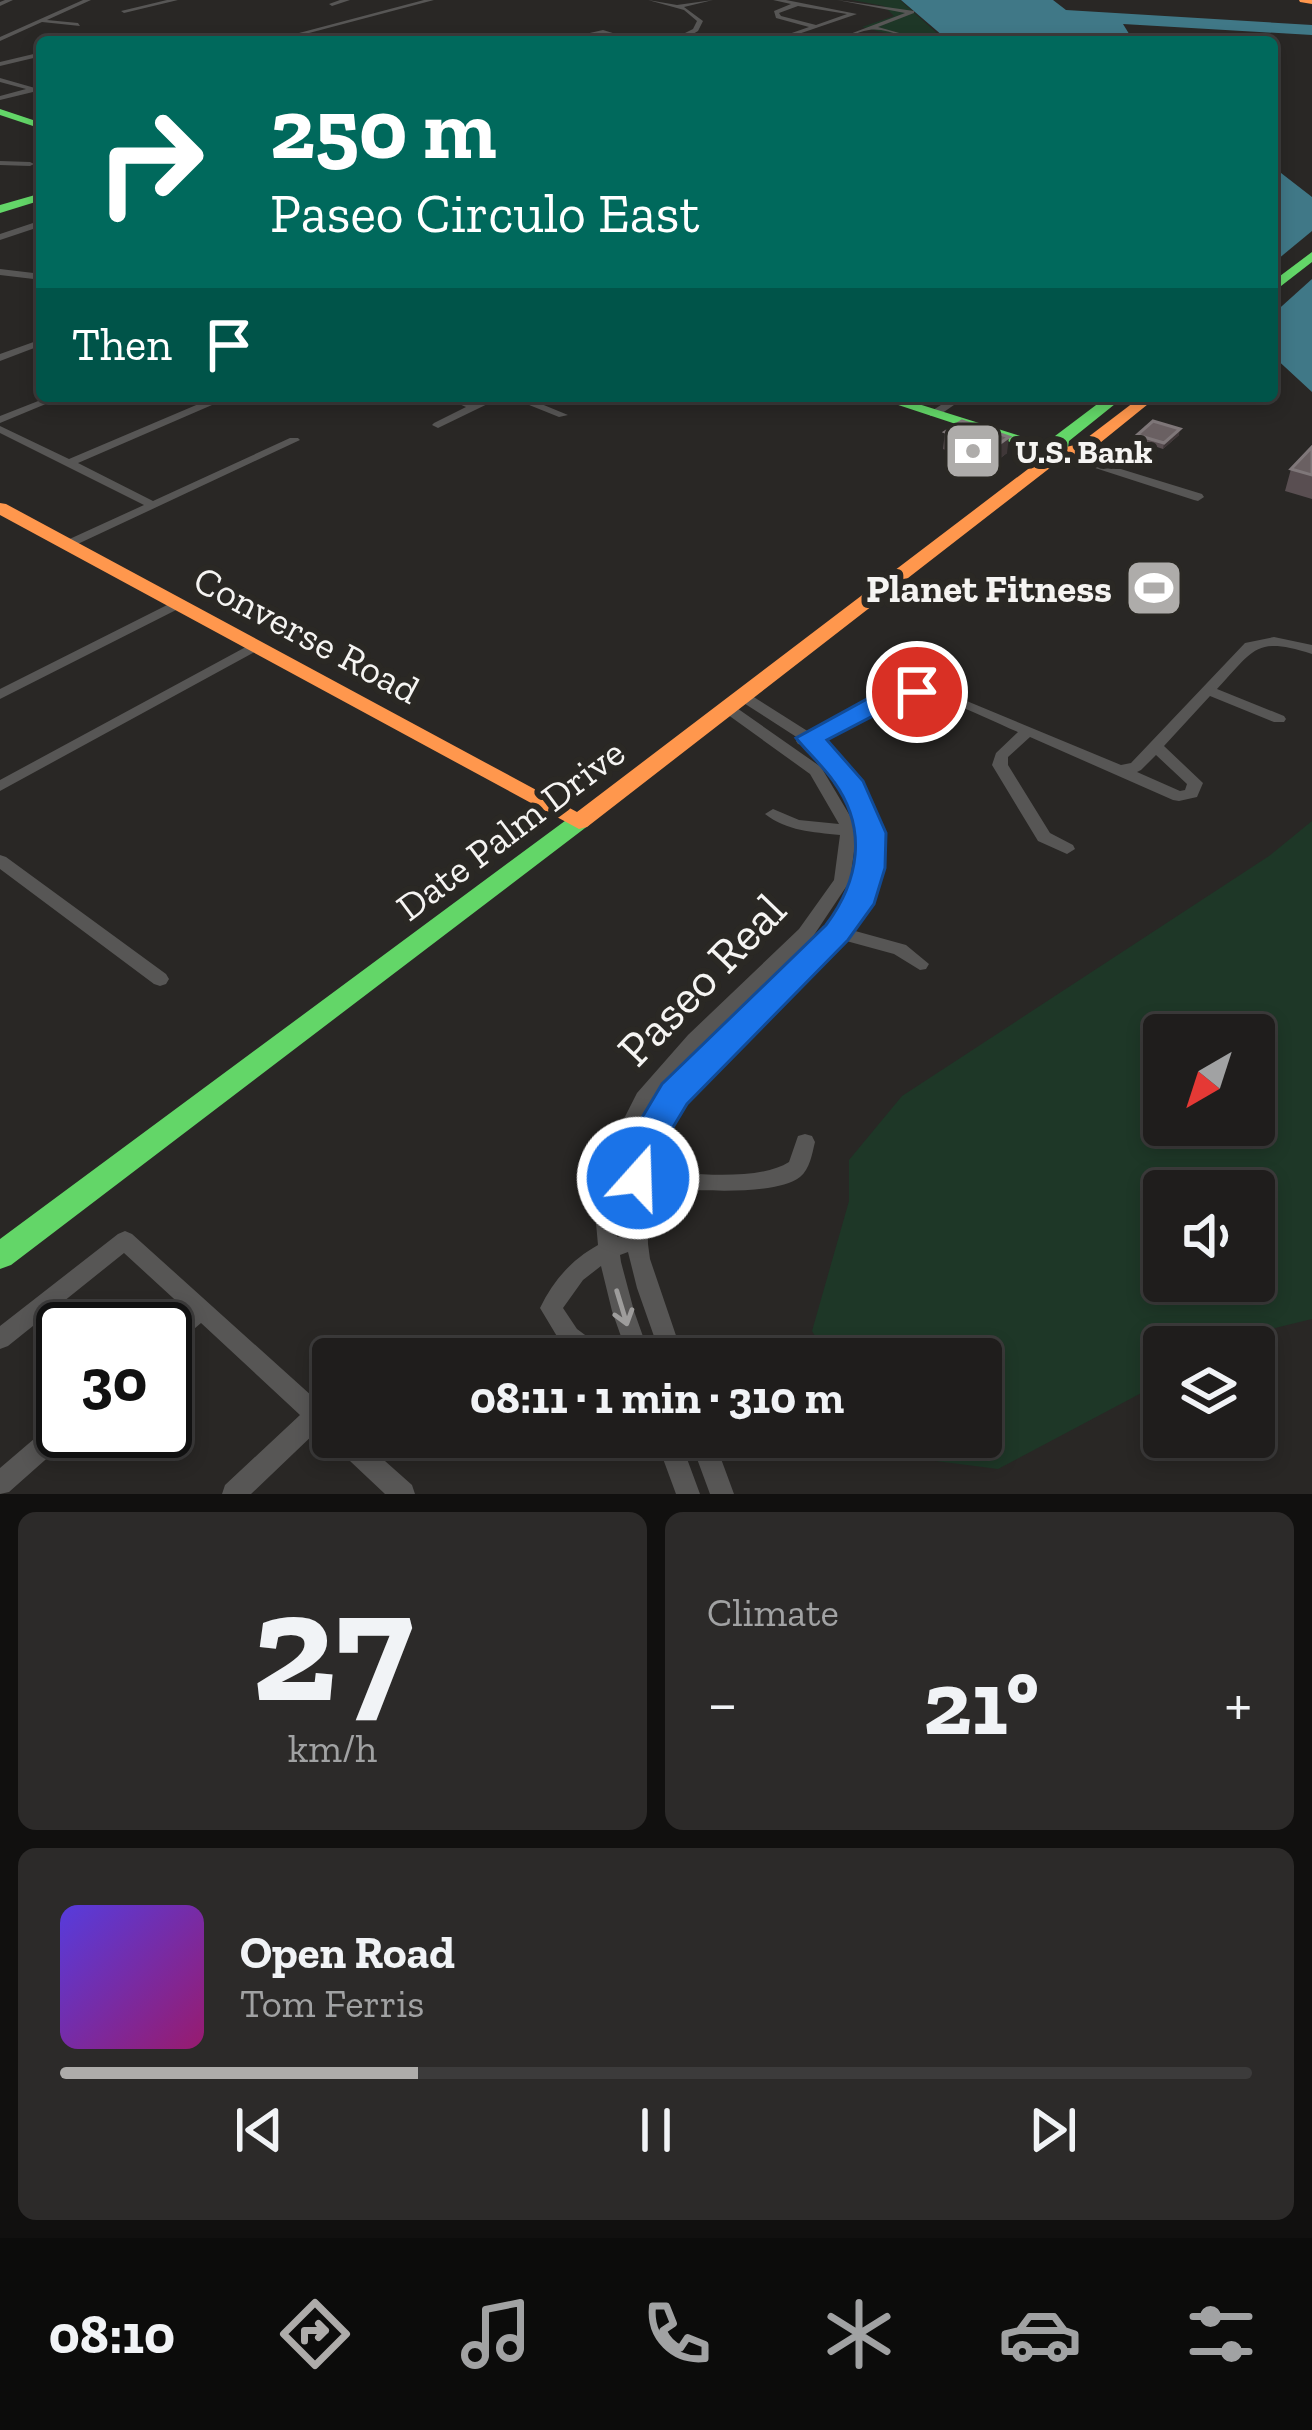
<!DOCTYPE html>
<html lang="en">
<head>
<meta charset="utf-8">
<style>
	:root { --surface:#1f1d1c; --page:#2c2a29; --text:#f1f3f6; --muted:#a1a2a3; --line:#3c3b3b; --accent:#aeacaa }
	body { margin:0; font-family:"Zilla Slab",serif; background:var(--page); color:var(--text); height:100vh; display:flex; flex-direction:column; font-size:45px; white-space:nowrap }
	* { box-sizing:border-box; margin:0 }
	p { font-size:39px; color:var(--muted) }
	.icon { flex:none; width:66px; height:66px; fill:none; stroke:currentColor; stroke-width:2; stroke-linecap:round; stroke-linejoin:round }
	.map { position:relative; height:1494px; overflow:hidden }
	.drawer { display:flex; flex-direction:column; gap:18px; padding:18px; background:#11100f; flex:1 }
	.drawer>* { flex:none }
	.banner { position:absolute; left:36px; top:36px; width:1242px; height:366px; border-radius:12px; box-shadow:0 6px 18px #0003,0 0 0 3px var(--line); background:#00695c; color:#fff; overflow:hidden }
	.needle { width:78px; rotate:219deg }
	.controls { position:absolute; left:1143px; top:1014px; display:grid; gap:24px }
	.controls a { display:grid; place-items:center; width:132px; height:132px; border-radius:12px; background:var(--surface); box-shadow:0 6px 18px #0003,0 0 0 3px var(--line); font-size:60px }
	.speed { position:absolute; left:36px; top:1302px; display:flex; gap:24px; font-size:60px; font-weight:700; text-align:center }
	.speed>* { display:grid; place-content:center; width:156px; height:156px; border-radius:50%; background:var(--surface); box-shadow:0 6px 18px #0003,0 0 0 3px var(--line); line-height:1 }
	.speed .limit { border:6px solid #111; border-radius:18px; background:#fff; color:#111 }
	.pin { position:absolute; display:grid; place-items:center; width:102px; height:102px; color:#fff; margin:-51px; border:6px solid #fff; border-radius:50%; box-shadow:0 3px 12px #0007 }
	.me { position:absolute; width:132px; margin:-66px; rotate:20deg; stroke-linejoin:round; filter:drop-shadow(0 0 9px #0008) }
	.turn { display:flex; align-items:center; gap:42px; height:252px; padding:0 36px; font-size:54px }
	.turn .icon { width:156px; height:156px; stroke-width:2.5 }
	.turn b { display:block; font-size:84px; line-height:102px }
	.then { display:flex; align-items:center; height:114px; padding:0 36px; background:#0003; gap:24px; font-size:45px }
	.big { font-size:90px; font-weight:800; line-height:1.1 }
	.drawer .widget { flex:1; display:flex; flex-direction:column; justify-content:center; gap:18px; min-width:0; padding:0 42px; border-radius:18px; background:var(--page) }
	.drawer .dial { align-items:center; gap:0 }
	.dial b { font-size:156px; line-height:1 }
	.song { display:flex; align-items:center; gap:36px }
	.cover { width:144px; height:144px; border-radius:18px; background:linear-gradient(135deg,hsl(250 70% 55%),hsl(320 70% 35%)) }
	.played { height:12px; border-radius:6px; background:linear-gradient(90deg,var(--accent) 30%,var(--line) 30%) }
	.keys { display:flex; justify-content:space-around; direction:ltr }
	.heat { display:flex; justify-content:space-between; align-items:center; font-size:66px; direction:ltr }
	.drawer .tiles { flex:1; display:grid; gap:18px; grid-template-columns:1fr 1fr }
	.widget:last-child { grid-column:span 2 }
	.trip { position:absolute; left:312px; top:1338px; width:690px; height:120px; border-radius:12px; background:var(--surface); box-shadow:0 6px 18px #0003,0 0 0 3px var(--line); font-weight:800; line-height:120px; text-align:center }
	.tabs { display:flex; height:192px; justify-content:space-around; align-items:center; background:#0c0c0b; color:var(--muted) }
	.tabs .icon { width:84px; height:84px }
	.tabs .on { color:var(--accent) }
	.tabs b { font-size:54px; color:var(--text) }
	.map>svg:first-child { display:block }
</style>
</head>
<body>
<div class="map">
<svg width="1312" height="1494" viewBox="0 0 1312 1494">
	<rect width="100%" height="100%" fill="#292725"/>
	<!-- green -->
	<path fill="#1e3727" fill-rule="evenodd" d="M 852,0 L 900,0 L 947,42 L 920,42 L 862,27 L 894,16 L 884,6 Z
		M 1312,821 L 1312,1319 L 1254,1333 L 1227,1347 L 1164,1347 L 1164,1381 L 998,1469 L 889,1455 L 877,1437 L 981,1437 L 981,1359 L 829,1359 L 812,1331 L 849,1201 L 849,1160 L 902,1096 L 1269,856 ZM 1164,1035 L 1254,1035 L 1254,1125 L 1164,1125 ZM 1164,1191 L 1254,1191 L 1254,1281 L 1164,1281 Z"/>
	<!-- water -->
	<path fill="#407887" d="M 901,0 L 1053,0 L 1066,10 L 1312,25 L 1312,35 L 1123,24 L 1131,37 L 1146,42 L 950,42 Z
		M 1272,166 L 1312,197 L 1312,392 L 1272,355 Z"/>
	<!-- pier -->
	<path fill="#292725" d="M 1312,231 L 1312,279 L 1272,315 L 1272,264 Z"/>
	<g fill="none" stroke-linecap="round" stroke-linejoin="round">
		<!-- street -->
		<path fill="#575655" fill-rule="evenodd" d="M 5,0 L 13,0 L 0,6 L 0,2 Z
			M 83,0 L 91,0 L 47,20 L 78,23 L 80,26 L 42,22 L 0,41 L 0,37 Z
			M 167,0 L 178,0 L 124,13 L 121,11 Z
			M 340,0 L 350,0 L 332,6 L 329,4 Z
			M 424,0 L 434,0 L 275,42 L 265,42 Z
			M 648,0 L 677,5 L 713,0 L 684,7 L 703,21 L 698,31 L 693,34 L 737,42 L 688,36 L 675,42 L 667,42 L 693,29 L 697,21 L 684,10 Z
			M 773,0 L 786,0 L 857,14 L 775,42 L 766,42 L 809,27 L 776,18 L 774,11 L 791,4 ZM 798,6 L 847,14 L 816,25 L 781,16 L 779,13 Z
			M 837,0 L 914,11 L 914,13 L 878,27 L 931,42 C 911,42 888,27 869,30 C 855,32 844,41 829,42 L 905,13 Z
			M 603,30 L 642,42 C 628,42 615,34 601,34 C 584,34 567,42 550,42 Z
			M 413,35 L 415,38 L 388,42 L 389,41 Z
			M 159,37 L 236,40 L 239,42 L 157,40 Z
			M 42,52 L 42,56 L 0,66 L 0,62 Z
			M 0,78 L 42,90 L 42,94 L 33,92 L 0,100 L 0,96 L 26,89 L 0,82 Z
			M 0,161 L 30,162 L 34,164 L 30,166 L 0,165 Z
			M 42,220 L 42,226 L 0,240 L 0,234 Z
			M 0,269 L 42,274 L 42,280 L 0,275 Z
			M 42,339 L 42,345 L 0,361 L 0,354 Z
			M 51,396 L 65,396 L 0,423 L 0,416 Z
			M 441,396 L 456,396 L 475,403 L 490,396 L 504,396 L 438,428 L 432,425 L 434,423 L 466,407 Z
			M 507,396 L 522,396 L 568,415 L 559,417 Z
			M 955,396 L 967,396 L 938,416 L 930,416 L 930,412 Z
			M 208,400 L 212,401 L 212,405 L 78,463 L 153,501 L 290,438 L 298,438 L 300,440 L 67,549 L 61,545 L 63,542 L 144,505 L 0,433 L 0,426 L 69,459 Z
			M 1059,450 L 1202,494 L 1204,497 L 1198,501 L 1194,500 L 1055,455 L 1055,451 Z
			M 177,600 L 184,604 L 182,607 L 0,699 L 0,689 Z
			M 1274,637 L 1312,645 L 1312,654 C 1255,636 1255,649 1217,689 L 1284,716 L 1286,719 L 1284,722 L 1274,722 L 1210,696 L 1164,746 L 1203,783 L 1197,797 L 1179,801 L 1173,800 L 1030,737 L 1008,757 L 1008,765 L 1050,833 L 1073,845 L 1075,849 L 1067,854 L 1038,841 L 992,765 L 996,753 L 1018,732 C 994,722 970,709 946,702 C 902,688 855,721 817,740 C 866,783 898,833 868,897 C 862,909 857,919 848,929 L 906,945 L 929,964 L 926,969 L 920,970 L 894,954 L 839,939 C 773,1012 678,1071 651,1171 C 688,1173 758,1182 789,1162 L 798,1136 L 805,1134 L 812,1136 L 815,1142 C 812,1154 810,1169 800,1177 C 773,1198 681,1189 647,1187 L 648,1244 L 650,1259 L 684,1359 L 662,1359 L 637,1288 L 628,1252 L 620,1255 L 621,1262 L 634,1311 L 651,1359 L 629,1359 L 612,1311 L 601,1266 L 583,1280 L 563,1308 L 577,1329 L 608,1352 L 611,1359 L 582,1359 L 561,1343 L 540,1308 C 553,1281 571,1260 598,1245 L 595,1212 L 602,1162 L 637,1093 L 688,1035 L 799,929 L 834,880 L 840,835 C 812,832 787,831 765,814 L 773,809 L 799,820 L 839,824 L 810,774 L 724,712 L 722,709 L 724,706 L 734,706 L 821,767 L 856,826 L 860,826 C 855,799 825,750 798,744 L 796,741 L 798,738 L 739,700 L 737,697 L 739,694 L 749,694 L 809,732 L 883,698 L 906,692 L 945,692 L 1121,765 L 1131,763 L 1245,643 ZM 1156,755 L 1187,784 L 1185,790 L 1180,791 L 1137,772 L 1141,770 ZM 856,837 L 862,837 C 866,869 853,902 832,925 L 823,926 L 820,930 L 823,934 L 810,948 C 742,1013 658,1075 632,1170 L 621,1169 L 651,1103 L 701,1045 L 812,938 L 850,881 ZM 618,1186 L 627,1186 L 626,1234 L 617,1237 Z
			M 255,642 L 262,646 L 260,649 L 0,791 L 0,780 Z
			M 0,855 L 6,857 L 166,974 L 169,979 L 166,984 L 160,986 L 154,984 L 0,869 Z
			M 125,1231 L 132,1234 L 333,1415 L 333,1437 L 358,1437 L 412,1485 L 415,1494 L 385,1494 L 333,1445 L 331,1440 L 317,1431 L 251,1494 L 222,1494 L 225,1485 L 300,1415 L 201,1323 L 173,1347 L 165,1350 L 165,1329 L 162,1329 L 185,1309 L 124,1253 L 8,1346 L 0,1349 L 0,1326 L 118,1234 Z
			M 63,1418 L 63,1431 L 74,1431 L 71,1437 L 9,1492 L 0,1494 L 0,1468 L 55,1421 Z
			M 655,1437 L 679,1437 L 700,1494 L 676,1494 Z
			M 689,1437 L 713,1437 L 734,1494 L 710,1494 Z"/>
		<!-- fast -->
		<path fill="#63d668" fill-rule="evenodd" d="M 0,109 L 42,123 L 42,129 L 0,115 Z
			M 42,193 L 42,200 L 0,213 L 0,205 Z
			M 1312,252 L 1312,262 L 1272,293 L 1272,282 Z
			M 871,396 L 893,396 L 1052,446 L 1055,436 L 1108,396 L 1125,396 L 1069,441 L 1067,453 L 1059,458 Z
			M 581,813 L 589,815 L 592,820 L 589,825 L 11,1265 L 0,1269 L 0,1239 L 573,815 Z"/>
		<!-- slow -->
		<path fill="#ff974d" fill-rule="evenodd" d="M 1299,0 L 1312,0 L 1312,4 L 1300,2 Z
			M 1142,396 L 1158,396 L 1090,451 L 1064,457 L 587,827 L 579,829 L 0,515 L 0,503 L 6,504 L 577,812 L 1053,450 L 1079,444 Z"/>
	</g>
	<!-- wall -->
	<path fill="#594e51" d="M 945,432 L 1007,453 L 994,463 L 981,465 L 943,449 Z
		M 1137,435 L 1179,435 L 1163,449 L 1136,440 Z
		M 1312,447 L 1312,499 L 1285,491 L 1291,469 Z"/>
	<!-- shaded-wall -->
	<path fill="#3f3738" d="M 1180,429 L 1179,435 L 1163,449 L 1164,443 Z
		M 1009,437 L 1007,453 L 994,463 L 981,465 L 983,448 Z"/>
	<!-- building -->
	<path fill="#6a6062" stroke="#7f7779" stroke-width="3" d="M 962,421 L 1009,437 L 996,446 L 983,448 L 945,432 Z
		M 1153,421 L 1180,429 L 1164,443 L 1137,435 Z
		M 1312,447 L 1312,475 L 1291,469 Z"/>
	<!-- one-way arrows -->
	<defs><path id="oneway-shaft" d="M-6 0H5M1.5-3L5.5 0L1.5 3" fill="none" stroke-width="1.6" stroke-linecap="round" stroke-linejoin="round" transform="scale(3)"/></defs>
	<use stroke="#9e9d9c" href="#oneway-shaft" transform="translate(622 1308) rotate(73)"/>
	<!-- route -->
	<path fill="#1a73e8" stroke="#114b97" stroke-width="3" d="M 917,684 L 930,692 L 926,697 L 896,704 L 827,740 L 863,781 L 886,833 L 885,868 L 874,904 L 848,940 L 687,1104 L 672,1129 L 651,1188 L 638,1193 L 625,1188 L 619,1178 L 637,1126 L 662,1084 L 826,925 C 859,881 868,829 834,782 C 823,766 808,753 796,738 L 878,693 Z"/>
	<!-- icons -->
	<defs>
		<symbol id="bank-square" viewBox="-11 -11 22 22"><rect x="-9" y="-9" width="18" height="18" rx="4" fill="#aeacaa" stroke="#2a2824"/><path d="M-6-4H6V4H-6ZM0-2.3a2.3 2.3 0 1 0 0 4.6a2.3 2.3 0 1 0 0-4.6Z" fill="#fff"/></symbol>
		<symbol id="stadium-square" viewBox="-11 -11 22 22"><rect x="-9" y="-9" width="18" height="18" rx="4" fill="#aeacaa" stroke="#2a2824"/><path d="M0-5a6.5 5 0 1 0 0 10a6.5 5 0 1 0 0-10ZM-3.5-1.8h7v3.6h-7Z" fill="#fff"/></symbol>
	</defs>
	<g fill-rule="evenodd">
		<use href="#bank-square" x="940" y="418" width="66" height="66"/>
		<use href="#stadium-square" x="1121" y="555" width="66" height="66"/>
	</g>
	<g text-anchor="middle" stroke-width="12" stroke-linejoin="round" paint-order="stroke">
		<!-- far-poi labels -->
		<g font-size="33" font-weight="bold" fill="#f5f4f2" stroke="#2a2824" text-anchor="start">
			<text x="1015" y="463">U.S. Bank</text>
		</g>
		<!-- poi labels -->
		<g font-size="39" font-weight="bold" fill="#f5f4f2" stroke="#2a2824" text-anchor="end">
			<text x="1112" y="602">Planet Fitness</text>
		</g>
		<!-- street labels -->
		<g font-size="39" fill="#f5f4f2" stroke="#2a2824">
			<text transform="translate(307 634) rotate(28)" y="14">Converse Road</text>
			<text transform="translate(510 829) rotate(-37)" y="14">Date Palm Drive</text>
		</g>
		<!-- near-street labels -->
		<g font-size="48" fill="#f5f4f2" stroke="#2a2824">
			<text transform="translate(701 979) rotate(-46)" y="17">Paseo Real</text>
		</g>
	</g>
</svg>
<div class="controls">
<a><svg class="needle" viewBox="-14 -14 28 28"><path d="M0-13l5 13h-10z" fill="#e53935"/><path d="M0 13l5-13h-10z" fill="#a1a2a3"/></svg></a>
<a><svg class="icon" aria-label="sound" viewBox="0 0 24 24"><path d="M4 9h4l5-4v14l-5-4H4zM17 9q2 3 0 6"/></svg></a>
<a><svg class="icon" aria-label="layers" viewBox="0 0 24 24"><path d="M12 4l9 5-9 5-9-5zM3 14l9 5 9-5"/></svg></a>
</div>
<div class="speed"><div class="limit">30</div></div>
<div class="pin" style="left:917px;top:692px;background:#d93025"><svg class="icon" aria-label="arrive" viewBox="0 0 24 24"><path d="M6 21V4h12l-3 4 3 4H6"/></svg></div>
<svg class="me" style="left:638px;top:1178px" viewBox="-20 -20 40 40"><circle r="17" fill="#1a73e8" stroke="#fff" stroke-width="3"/><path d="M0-11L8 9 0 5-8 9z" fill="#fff"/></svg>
<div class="trip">08:11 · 1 min · 310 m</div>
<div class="banner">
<div class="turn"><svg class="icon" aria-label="right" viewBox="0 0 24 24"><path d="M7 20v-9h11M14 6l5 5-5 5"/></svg><div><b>250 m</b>Paseo Circulo East</div></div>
<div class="then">Then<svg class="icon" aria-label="arrive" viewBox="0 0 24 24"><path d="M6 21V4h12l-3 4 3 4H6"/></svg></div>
</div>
</div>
<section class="drawer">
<div class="tiles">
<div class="widget dial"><b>27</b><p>km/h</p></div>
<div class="widget"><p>Climate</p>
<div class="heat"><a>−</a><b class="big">21°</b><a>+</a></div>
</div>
<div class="widget">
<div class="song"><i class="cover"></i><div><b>Open Road</b><p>Tom Ferris</p></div></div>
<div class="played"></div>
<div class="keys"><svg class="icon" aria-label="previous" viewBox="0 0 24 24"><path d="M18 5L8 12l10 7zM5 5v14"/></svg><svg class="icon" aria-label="pause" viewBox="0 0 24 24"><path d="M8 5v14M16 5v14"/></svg><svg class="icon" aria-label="next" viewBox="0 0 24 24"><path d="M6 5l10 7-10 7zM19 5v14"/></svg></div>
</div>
</div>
</section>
<nav class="tabs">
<b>08:10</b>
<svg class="icon on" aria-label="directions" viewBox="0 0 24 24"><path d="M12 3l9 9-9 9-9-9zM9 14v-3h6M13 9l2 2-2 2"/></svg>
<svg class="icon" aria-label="music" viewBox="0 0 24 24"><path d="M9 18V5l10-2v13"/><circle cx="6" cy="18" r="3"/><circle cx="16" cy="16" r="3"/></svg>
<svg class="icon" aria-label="phone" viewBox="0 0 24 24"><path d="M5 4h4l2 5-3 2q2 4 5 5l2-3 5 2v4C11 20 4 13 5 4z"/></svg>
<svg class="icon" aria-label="climate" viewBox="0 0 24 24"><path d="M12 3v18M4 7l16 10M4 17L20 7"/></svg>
<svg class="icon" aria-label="car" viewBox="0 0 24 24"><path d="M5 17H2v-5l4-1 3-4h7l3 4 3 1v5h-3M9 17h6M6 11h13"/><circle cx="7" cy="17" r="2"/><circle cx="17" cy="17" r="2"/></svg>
<svg class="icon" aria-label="filters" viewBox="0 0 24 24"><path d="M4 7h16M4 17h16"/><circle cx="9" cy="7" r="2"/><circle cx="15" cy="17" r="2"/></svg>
</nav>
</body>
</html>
